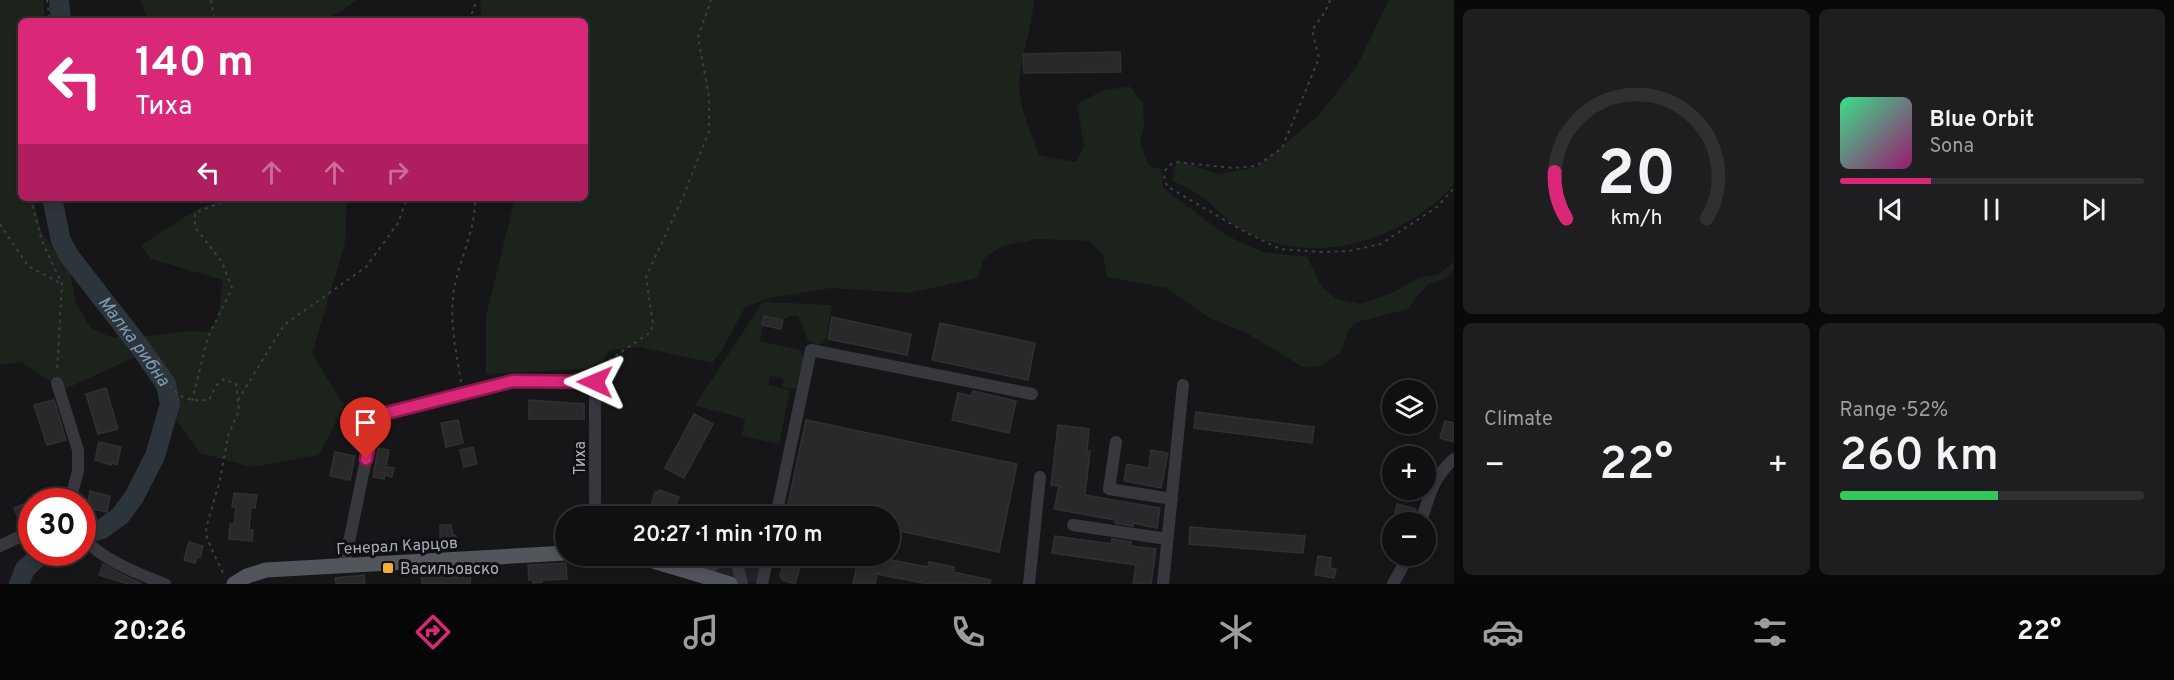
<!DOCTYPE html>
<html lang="en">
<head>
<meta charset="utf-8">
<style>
	:root { --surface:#101012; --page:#1e1e20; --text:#f1f3f6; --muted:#9c9d9f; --line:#303032; --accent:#db2777 }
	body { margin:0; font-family:Overpass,sans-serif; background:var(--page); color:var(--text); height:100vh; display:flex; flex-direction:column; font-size:22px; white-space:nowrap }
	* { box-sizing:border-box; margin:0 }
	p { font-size:20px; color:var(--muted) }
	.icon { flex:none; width:33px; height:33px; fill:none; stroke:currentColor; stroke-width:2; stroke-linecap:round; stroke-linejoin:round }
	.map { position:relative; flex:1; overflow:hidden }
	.side { display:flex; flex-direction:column; gap:9px; padding:9px; background:#09090a; width:720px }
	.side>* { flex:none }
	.top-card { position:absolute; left:18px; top:18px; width:570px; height:183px; border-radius:9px; box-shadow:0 3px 9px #0003,0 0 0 2px var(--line); background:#db2777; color:#fff; overflow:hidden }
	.controls { position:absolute; left:1382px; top:380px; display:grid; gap:12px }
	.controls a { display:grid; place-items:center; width:54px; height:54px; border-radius:50%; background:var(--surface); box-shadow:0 3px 9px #0003,0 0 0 2px var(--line); font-size:30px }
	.speed { position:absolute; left:18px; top:488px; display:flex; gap:12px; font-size:30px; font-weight:700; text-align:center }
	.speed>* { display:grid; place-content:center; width:78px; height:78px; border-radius:50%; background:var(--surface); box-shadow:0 3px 9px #0003,0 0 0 2px var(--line); line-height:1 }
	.speed .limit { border:9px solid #d22; background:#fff; color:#111 }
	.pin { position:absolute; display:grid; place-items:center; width:51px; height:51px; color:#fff; margin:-62px -26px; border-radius:50% 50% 50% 0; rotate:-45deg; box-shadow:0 0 6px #0007 }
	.pin .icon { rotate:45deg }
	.me { position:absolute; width:66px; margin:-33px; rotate:271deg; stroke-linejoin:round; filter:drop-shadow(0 0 4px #0008) }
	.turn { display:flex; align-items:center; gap:21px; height:126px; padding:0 18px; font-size:27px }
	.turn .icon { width:78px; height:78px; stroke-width:2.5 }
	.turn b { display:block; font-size:42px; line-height:51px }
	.lanes { display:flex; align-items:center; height:57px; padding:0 18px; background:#0003; justify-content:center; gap:30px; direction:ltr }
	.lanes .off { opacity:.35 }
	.big { font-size:45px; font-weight:600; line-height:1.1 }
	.side .widget { flex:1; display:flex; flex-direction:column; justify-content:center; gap:9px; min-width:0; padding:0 21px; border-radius:9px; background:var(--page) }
	.side .dial { align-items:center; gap:0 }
	.dial svg { height:156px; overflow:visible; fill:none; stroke:var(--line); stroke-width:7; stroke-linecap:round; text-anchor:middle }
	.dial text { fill:var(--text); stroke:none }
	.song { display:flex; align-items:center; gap:18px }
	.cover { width:72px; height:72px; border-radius:9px; background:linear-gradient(135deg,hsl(150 70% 55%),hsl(320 70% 35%)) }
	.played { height:6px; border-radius:3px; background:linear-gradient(90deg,var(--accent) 30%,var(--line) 30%) }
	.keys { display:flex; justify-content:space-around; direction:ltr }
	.heat { display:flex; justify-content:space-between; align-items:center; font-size:33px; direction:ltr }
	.charge { height:9px; border-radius:4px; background:linear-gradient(90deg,#34c759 52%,var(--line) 0) }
	.side .tiles { flex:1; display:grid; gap:9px; grid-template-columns:repeat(2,1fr) }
	.trip { position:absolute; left:555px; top:506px; width:345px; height:60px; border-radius:30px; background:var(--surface); box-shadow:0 3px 9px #0003,0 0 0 2px var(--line); font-weight:600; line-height:60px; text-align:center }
	.dock { display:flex; height:96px; justify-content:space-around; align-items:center; background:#060607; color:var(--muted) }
	.dock .icon { width:42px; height:42px }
	.dock .on { color:var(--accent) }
	.dock b { font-size:27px; color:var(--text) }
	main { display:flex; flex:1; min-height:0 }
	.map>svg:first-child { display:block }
</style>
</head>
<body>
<main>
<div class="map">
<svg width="1454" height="584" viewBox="0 0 1454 584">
	<rect width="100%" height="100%" fill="#161618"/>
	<!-- built -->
	<path fill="#222225" d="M 711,555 L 763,555 L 758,581 L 753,584 L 712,571 L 709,566 Z"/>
	<!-- green -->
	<path fill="#1c231d" d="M 0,0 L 44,0 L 44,21 L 21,21 L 21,191 L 16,197 L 34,200 L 41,230 L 70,273 L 76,303 L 90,327 L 110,337 L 150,336 L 191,331 L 208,332 L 218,318 L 223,280 L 151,259 L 141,245 L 201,207 L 233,198 L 347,198 L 345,243 L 312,354 L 344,405 L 319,455 L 253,467 L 200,453 L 176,420 L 135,357 L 63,390 L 21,362 L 0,365 Z
		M 140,0 L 356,0 L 342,11 L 318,21 L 149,21 Z
		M 480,0 L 1034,0 C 1032,28 1021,55 1019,83 C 1018,103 1032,135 1039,155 L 1076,162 L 1084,146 L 1077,104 L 1102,91 L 1129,86 L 1143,103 L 1144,125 L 1140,142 L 1149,166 L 1161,169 L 1163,188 L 1227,236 L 1263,252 L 1307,257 L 1321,286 L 1336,299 L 1360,304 L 1392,293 L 1418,278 L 1439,274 L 1454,262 L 1454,270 L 1448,277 L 1427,285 L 1407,309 L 1354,323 L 1347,333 L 1340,353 L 1321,366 L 1303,367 L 1245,332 L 1211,319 L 1167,288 L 1107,277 L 1103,255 L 1090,241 L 1037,239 L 1002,246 L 983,259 L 978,278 L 908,293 L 831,288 L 770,298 L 745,307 L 722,350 L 712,363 L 640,347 L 609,350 L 600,368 L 486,374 L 486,316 L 515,198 L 585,198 L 585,21 L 503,21 L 502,17 L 492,21 L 482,21 Z
		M 1389,0 L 1454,0 L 1454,184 C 1404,241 1314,268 1244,231 C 1228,222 1215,207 1201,196 C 1192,190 1182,186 1172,180 L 1177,160 L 1218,174 L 1258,167 L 1320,114 L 1357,66 Z
		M 763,302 L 832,305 L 826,338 L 823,343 L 816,345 L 808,340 L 798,316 L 789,316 L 783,320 L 764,316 L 760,341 L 800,350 L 804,359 L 797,389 L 782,387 L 784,379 L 770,376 L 768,385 L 790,390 L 779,444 L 742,436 L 745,419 L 695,405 Z"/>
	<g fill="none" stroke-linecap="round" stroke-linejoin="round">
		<!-- river -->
		<g stroke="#2c353c" stroke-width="20">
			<path d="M 59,0 L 61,21"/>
			<path id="s1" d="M 52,198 L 61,241 L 70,257 L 140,347 L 166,384 L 170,404 L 155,456 L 134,497 L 120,516 L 102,529 L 82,535"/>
			<path d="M 19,584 L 25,569 L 44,552"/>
		</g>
	</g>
	<!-- building -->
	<path fill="#29292c" stroke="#303034" stroke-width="1.5" d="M 1120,52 L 1121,72 L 1024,73 L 1023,54 Z
		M 764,316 L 783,320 L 781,329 L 762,325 Z
		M 832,317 L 911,334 L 907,355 L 828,339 Z
		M 940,323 L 1035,343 L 1028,380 L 932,360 Z
		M 106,388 L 118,429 L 98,434 L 86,394 Z
		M 973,391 L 1016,401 L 1009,433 L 952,420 L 958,393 L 971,396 Z
		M 54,400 L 66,440 L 47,445 L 34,405 Z
		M 529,400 L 584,404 L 584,419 L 529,419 Z
		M 1196,412 L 1314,427 L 1312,443 L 1194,428 Z
		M 694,414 L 713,424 L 684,478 L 665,468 Z
		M 458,420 L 463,443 L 446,447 L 441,423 Z
		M 806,420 L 1017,464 L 999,552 L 890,529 L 890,516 L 826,516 L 787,508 Z
		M 1445,421 L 1454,423 L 1454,442 L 1440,438 Z
		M 1058,425 L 1089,429 L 1087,451 L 1090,451 L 1085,495 L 1160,508 L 1157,528 L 1133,523 L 1133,526 L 1115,523 L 1115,520 L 1054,509 L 1059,486 L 1051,485 Z
		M 99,442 L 121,447 L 117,465 L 112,463 L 111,465 L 95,460 Z
		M 473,447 L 477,464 L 464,467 L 460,450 Z
		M 378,448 L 389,450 L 386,467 L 394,468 L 392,477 L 385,475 L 384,479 L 373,477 Z
		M 1151,450 L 1168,453 L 1161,488 L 1124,481 L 1127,464 L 1149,468 Z
		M 335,452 L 355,456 L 350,480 L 330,476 Z
		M 659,490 L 679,497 L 674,511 L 651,506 L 655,492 L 658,493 Z
		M 90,491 L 110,496 L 107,512 L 87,508 Z
		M 234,493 L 257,495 L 255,508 L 251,507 L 249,530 L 253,530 L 252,541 L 229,539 L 230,524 L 234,524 L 236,507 L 232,507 Z
		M 29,502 L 32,508 L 32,518 L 20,523 L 14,508 Z
		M 1397,504 L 1416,509 L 1413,522 L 1393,522 Z
		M 440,525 L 451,525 L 453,535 L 456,536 L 456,545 L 440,545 Z
		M 1190,527 L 1305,536 L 1303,553 L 1189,544 Z
		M 1055,536 L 1112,544 L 1112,539 L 1131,542 L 1130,546 L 1156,549 L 1151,584 L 1133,584 L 1136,565 L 1052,553 Z
		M 189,542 L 203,546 L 200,558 L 197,557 L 195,563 L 184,560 Z
		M 859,555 L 880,555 L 880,558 L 928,567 L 929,562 L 954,567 L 953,572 L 991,580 L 990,584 L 928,584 L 877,574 L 875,584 L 853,584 Z
		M 1318,556 L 1331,558 L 1330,568 L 1336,569 L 1334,578 L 1315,575 Z
		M 785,559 L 801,563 L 795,584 L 783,580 L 780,576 Z
		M 566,563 L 567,579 L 542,580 L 542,582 L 533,583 L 533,580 L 529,580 L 528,565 Z
		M 103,564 L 117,572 L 142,584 L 128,584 L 99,575 Z
		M 446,570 L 471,573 L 470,584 L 422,584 L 421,572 Z
		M 364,575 L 365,584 L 336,584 L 335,578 Z"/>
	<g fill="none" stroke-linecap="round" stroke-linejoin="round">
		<!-- path -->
		<path stroke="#3d3f44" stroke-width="2" stroke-dasharray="3 4.5" stroke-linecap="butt" d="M 47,0 L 50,21
			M 211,0 L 215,21
			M 1330,0 L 1325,12 L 1312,30 L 1319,58 L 1282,148 L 1256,166 L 1233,168 L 1176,162 C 1164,166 1161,176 1168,187 L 1247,233 L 1280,249 L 1324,252 L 1349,251 L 1381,244 L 1437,207 L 1454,188
			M 469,21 L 477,0
			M 32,198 L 33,208 L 42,241 L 62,284 L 57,372
			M 0,224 L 28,266 L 62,284
			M 158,358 C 168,387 175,403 209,400 L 216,386 L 224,379 L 236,384 L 239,410 L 228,436 L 220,480 L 206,528 L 207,538 L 213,552 L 225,577
			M 601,372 L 606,362 L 651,332 L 653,324 L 646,277 L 683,197 L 709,131 L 709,97 L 698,37 L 711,0
			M 461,382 C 456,350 448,317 455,284 C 461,256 476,228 475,198
			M 238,400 L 284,325 L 366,267 L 398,223 L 407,198
			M 192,401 L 208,337 L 232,288 L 222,262 L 195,227 L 195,213 L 222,202 L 223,198"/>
		<!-- minor -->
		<path stroke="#37383d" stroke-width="12" d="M 57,383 L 78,450 L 78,471 L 70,501
			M 1116,442 L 1109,489 L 1172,499
			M 776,516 L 811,350 L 1032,394
			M 1421,522 C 1429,496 1433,477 1454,459
			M 1073,525 L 1167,539
			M 82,535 C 97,558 141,575 165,584
			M 0,546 L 32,531
			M 736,559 L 742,584
			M 344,566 L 375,416 L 513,381 L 595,382 L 595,516
			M 702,575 L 723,556
			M 762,584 L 768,555
			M 1029,584 L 1040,477
			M 1163,584 L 1183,385
			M 1393,584 L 1409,555"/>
		<!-- major -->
		<path stroke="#53555c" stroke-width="15" d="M 633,555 L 730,584
			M 234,584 L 247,576 L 266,570 L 566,553"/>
	</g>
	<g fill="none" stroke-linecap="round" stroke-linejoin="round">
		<defs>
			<path id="route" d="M 366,459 L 375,416 L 513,381 L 595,382"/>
		</defs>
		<!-- route casing -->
		<use href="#route" stroke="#8e194d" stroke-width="15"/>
		<!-- route -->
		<use href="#route" stroke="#db2777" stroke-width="10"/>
	</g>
	<!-- markers -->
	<rect fill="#f2b134" stroke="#111113" stroke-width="2" x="382" y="562" width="12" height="12" rx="3"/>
	<g text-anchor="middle" stroke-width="6" stroke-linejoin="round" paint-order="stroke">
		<!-- street labels -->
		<g font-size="16" fill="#a8adb8" stroke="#111113">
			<text transform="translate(579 458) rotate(-90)" y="6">Тиха</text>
			<text transform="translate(397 545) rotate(-3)" y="6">Генерал Карцов</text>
		</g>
		<!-- poi labels -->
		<g font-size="16" fill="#a8adb8" stroke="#111113" text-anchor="start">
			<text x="400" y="574">Васильовско</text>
		</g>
		<!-- water labels -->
		<g font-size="18" font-style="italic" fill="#7f9bb3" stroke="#111113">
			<text dy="6" stroke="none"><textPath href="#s1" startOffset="168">Малка рибна</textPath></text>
		</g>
	</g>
</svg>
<div class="controls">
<a><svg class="icon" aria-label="layers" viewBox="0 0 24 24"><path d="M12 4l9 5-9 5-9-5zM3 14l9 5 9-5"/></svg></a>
<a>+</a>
<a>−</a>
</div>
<div class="speed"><div class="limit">30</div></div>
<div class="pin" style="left:366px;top:459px;background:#d93025"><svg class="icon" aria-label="arrive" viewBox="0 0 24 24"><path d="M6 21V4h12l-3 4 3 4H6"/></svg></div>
<svg class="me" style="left:595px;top:382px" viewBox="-20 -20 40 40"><path d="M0-17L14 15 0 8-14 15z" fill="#db2777" stroke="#fff" stroke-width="4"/></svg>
<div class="trip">20:27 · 1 min · 170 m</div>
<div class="top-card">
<div class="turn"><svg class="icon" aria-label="left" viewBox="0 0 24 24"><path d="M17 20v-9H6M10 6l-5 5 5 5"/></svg><div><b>140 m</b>Тиха</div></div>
<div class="lanes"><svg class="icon" aria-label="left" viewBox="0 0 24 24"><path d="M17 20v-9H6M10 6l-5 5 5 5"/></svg><svg class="icon off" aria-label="ahead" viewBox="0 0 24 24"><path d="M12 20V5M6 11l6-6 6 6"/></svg><svg class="icon off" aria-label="ahead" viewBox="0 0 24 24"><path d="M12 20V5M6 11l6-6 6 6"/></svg><svg class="icon off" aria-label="right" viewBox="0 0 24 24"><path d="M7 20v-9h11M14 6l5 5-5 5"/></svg></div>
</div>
</div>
<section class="side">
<div class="tiles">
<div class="widget dial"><svg viewBox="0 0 100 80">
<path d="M14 69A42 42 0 1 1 86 69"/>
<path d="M14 69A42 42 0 0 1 8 45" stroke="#db2777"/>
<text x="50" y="56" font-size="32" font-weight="700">20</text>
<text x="50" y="72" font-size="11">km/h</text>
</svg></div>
<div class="widget">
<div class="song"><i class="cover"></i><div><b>Blue Orbit</b><p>Sona</p></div></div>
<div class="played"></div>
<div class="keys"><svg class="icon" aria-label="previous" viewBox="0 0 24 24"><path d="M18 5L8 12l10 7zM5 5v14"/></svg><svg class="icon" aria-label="pause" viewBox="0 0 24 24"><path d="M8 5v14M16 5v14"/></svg><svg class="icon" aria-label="next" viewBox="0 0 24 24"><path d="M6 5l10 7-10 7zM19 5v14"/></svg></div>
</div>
<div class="widget"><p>Climate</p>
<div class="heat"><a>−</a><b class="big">22°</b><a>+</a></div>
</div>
<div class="widget"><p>Range · 52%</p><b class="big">260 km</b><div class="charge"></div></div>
</div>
</section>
</main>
<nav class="dock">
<b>20:26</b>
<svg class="icon on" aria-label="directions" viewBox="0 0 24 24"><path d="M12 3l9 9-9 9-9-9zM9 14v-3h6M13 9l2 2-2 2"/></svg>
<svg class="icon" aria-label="music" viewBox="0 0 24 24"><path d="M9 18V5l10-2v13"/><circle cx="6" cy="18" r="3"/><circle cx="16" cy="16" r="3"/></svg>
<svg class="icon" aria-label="phone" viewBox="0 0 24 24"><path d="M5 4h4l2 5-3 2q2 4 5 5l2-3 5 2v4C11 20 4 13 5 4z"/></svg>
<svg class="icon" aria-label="climate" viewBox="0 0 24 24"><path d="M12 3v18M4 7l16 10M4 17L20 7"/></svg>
<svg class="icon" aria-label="car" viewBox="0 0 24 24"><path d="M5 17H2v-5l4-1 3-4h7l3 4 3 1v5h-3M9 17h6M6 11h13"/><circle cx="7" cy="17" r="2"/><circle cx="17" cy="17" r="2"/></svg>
<svg class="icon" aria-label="filters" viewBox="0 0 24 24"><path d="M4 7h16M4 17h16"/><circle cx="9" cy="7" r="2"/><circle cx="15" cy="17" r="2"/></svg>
<b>22°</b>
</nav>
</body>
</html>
